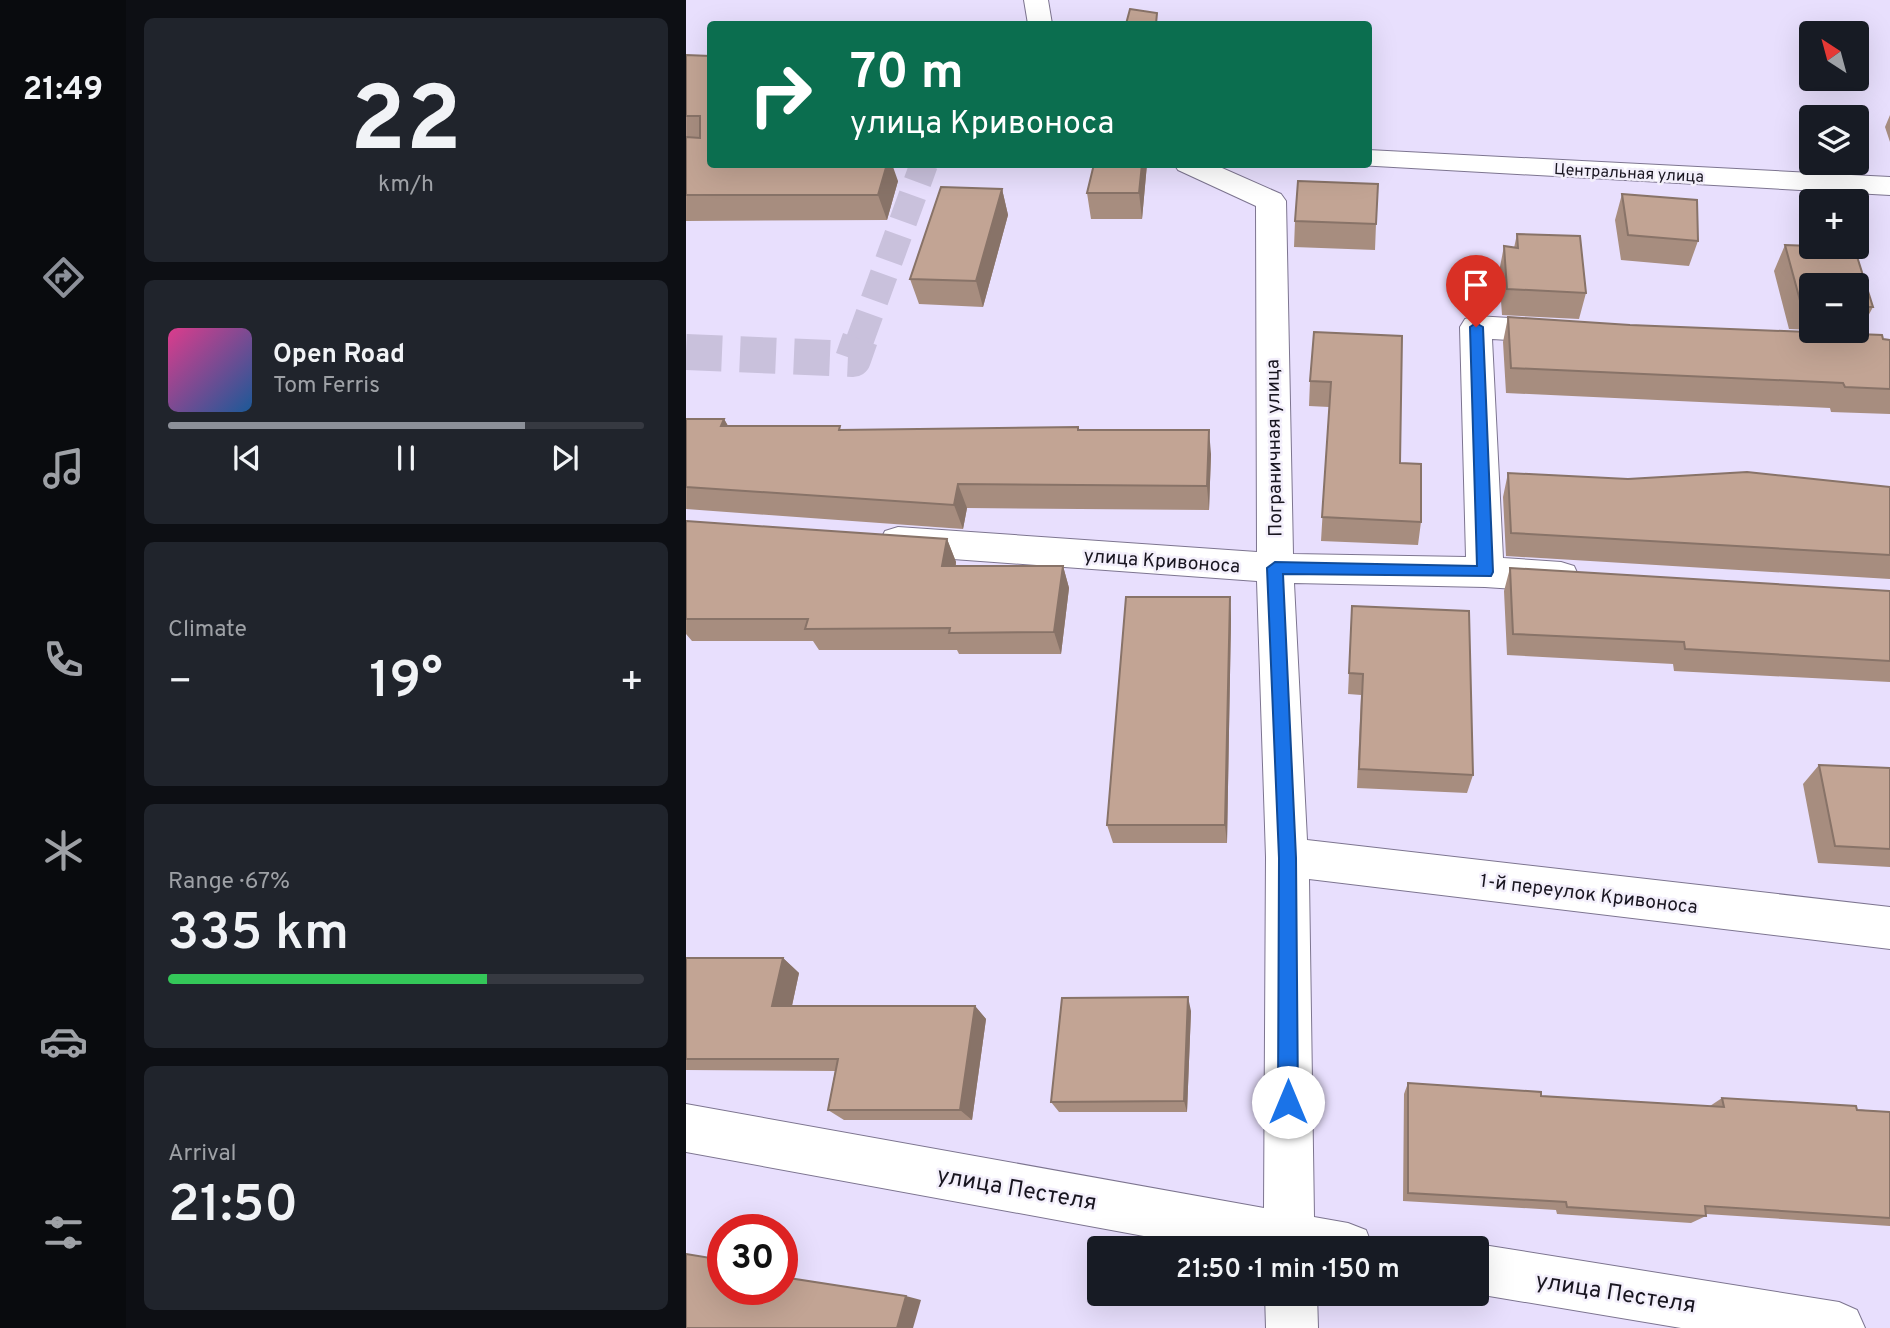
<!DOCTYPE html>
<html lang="en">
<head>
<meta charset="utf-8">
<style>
	:root { --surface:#171b24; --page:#20242c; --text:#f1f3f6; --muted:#9ea1a6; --line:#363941; --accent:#8c9099 }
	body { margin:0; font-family:Overpass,sans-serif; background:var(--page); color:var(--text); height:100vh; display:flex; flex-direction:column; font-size:26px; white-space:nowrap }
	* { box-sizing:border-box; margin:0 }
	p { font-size:23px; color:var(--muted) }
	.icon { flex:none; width:38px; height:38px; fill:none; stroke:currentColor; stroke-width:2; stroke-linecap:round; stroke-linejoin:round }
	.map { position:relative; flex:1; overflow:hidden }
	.sheet { display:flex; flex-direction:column; gap:18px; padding:18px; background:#0d0f14; width:560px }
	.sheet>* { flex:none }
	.banner { position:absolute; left:21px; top:21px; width:665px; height:147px; border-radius:7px; box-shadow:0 7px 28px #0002; background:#0b6e4f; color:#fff; overflow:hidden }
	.needle { width:46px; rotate:324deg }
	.buttons { position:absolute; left:1113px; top:21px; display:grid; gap:14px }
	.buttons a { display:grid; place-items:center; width:70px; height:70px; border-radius:7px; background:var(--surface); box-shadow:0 7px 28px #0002; font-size:35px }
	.speed { position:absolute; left:21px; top:1214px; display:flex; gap:14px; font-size:35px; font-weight:700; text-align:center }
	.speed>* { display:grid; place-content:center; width:91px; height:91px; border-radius:50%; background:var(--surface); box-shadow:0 7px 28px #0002; line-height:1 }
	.speed .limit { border:10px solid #d22; background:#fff; color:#111 }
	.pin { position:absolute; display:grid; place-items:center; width:60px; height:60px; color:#fff; margin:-72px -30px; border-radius:50% 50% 50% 0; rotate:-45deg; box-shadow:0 0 7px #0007 }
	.pin .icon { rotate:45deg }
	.me { position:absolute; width:77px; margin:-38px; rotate:0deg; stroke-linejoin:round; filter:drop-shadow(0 0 5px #0008) }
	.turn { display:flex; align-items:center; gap:24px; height:147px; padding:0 28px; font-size:32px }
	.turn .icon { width:91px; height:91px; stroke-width:2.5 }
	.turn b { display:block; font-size:49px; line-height:60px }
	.big { font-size:52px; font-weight:600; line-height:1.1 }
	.sheet .card { flex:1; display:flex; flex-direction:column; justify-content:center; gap:10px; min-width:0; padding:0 24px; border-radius:10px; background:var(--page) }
	.sheet .dial { align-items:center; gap:0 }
	.dial b { font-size:91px; line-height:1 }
	.song { display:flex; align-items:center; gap:21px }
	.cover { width:84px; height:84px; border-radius:10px; background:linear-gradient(135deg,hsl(330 70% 55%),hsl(210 70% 35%)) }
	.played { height:7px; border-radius:4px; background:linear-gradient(90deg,var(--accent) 75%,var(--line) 75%) }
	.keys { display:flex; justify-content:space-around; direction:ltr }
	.heat { display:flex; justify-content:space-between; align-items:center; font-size:38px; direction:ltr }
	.charge { height:10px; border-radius:5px; background:linear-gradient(90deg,#34c759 67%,var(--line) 0) }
	.trip { position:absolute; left:401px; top:1236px; width:402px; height:70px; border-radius:7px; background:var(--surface); box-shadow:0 7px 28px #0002; font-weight:600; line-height:70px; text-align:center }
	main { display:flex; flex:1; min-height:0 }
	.tab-bar { display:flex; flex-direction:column; width:126px; justify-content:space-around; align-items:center; background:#090b0e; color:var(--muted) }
	.tab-bar .icon { width:49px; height:49px }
	.tab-bar .selected { color:var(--accent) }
	.tab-bar b { font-size:32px; color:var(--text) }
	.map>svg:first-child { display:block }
</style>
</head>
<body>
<main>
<nav class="tab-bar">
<b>21:49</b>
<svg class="icon selected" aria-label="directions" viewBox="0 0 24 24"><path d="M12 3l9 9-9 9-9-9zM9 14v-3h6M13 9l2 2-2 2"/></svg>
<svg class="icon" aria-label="music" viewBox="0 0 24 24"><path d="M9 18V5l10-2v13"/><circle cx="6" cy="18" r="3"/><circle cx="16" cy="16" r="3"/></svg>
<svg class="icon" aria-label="phone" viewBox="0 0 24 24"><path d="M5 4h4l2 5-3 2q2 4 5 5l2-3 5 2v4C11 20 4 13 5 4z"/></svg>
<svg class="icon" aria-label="climate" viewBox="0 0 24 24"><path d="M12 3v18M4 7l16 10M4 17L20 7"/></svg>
<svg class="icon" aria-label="car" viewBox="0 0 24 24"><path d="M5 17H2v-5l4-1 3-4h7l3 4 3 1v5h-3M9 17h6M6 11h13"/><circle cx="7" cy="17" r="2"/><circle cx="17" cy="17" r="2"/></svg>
<svg class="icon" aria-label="filters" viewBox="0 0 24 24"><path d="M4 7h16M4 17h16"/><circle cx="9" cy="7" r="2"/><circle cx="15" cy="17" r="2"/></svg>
</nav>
<section class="sheet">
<div class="card dial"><b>22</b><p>km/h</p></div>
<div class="card">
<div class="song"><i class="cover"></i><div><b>Open Road</b><p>Tom Ferris</p></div></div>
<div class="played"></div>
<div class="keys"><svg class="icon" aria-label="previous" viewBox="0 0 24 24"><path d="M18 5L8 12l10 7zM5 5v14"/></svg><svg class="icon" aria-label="pause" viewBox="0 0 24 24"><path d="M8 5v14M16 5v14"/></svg><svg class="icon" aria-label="next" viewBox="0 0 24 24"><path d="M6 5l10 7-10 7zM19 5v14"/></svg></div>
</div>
<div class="card"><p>Climate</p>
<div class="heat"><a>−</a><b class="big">19°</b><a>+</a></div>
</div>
<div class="card"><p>Range · 67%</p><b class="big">335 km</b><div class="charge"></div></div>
<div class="card"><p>Arrival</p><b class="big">21:50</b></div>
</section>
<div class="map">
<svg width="1204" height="1328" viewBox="0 0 1204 1328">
	<rect width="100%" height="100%" fill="#e8dffd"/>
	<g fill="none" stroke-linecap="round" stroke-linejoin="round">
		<!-- street-tunnel-far1 -->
		<path stroke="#c9c1dc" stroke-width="28" stroke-dasharray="28 14" stroke-linecap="butt" d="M 174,340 L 238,164"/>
		<!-- street-tunnel -->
		<path stroke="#c9c1dc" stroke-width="36" stroke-dasharray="36 18" stroke-linecap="butt" d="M 0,352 L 167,359 L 174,339"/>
		<defs>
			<path id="street" d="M 338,0 L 362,0 L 366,24 L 342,24 Z
				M 682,150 L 1204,177 L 1204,195 L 672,165 L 682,164 Z
				M 488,164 L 527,164 L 595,194 L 600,201 L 607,554 L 780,557 L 774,327 L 779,319 L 790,316 L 873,321 L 884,324 L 889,332 L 884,340 L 873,343 L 806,339 L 817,558 L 875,562 L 888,566 L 893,577 L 888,588 L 875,592 L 799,587 L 608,583 L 621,840 L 1204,907 L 1204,949 L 623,879 L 628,1217 L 662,1223 L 680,1230 L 687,1248 L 523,1248 L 0,1152 L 0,1104 L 578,1208 L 580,857 L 571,581 L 212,555 L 199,551 L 194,541 L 199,531 L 212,527 L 571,552 L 570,206 L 492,170 Z
				M 791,1244 L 1153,1302 L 1171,1310 L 1179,1328 L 995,1328 L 791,1294 L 788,1293 L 791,1293 L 791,1248 L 781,1248 Z
				M 579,1293 L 631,1293 L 632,1328 L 580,1328 Z"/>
		</defs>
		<!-- street casing -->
		<use href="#street" stroke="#7d7590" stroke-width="2"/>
		<!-- street -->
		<use href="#street" fill="#fff" fill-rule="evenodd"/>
	</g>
	<!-- wall -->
	<path fill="#a78d7f" d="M 0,55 L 24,164 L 212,181 L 201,220 L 0,221 Z
		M 1204,115 L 1204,142 L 1199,127 Z
		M 408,164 L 461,164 L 456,219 L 405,219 L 401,193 Z
		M 316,189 L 322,215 L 297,307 L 233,304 L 224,279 Z
		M 936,194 L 1012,241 L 1003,266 L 935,260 L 929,220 Z
		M 609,221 L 690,224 L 689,250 L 608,247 Z
		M 831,234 L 900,293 L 893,319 L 816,315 L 813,272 L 818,246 L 828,248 Z
		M 1099,245 L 1125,246 L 1125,247 L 1168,247 L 1187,307 L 1173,333 L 1133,331 L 1171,331 L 1171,285 L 1125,285 L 1125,330 L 1103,329 L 1088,271 Z
		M 822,317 L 944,325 L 1204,340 L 1204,414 L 1145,412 L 1144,408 L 820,393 L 817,342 Z
		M 628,332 L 714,463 L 735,522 L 732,545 L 635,541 L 643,407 L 623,406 L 624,381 Z
		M 0,419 L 38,419 L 42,426 L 156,430 L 392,427 L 393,430 L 525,454 L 523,510 L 281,508 L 277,529 L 0,509 Z
		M 822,473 L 942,479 L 1204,487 L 1204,579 L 820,556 L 817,497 Z
		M 0,521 L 261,539 L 270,562 L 270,566 L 377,566 L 383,588 L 375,654 L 273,654 L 271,650 L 133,650 L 127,641 L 6,641 L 0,634 Z
		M 824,568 L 1204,591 L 1204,682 L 988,671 L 987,664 L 821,655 L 818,591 Z
		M 544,597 L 545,619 L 541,843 L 427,843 L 421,825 Z
		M 666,606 L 787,775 L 781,793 L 671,788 L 675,695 L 662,694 Z
		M 1133,765 L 1204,768 L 1204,867 L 1132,863 L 1117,784 Z
		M 0,958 L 97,958 L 113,973 L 106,1006 L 289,1006 L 300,1019 L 286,1120 L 158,1120 L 142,1110 L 149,1071 L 0,1070 Z
		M 505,1011 L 501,1112 L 373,1112 L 365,1102 Z
		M 722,1083 L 855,1096 L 1024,1106 L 1036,1098 L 1204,1112 L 1204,1226 L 1020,1214 L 1020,1216 L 1005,1223 L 871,1214 L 870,1210 L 717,1201 L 718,1094 Z"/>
	<!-- shaded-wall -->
	<path fill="#887368" d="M 201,164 L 206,164 L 212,181 L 201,220 L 192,195 Z
		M 456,164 L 461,164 L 456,219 L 453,193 Z
		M 316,189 L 322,215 L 297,307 L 290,281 Z
		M 38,419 L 52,443 L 35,426 Z
		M 523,430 L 525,454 L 523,510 L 521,486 Z
		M 272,484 L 281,508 L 277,529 L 268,505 Z
		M 261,539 L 270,562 L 265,588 L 256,566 Z
		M 377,566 L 383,588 L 375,654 L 368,632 Z
		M 544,597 L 545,619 L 541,843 L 539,825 Z
		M 97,958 L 113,973 L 103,1019 L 86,1006 Z
		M 502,997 L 505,1011 L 501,1112 L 498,1101 Z
		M 289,1006 L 300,1019 L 286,1120 L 274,1110 Z
		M 220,1296 L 235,1300 L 227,1328 L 211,1328 Z"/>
	<!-- building -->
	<path fill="#c2a494" stroke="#887368" stroke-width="2" d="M 444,9 L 471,13 L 470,24 L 440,24 Z
		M 0,55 L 24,56 L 24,164 L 201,164 L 192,195 L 0,195 L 0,137 L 14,138 L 14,116 L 0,116 Z
		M 408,164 L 456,164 L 453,193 L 401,193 Z
		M 612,181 L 692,184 L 690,224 L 609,221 Z
		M 255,187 L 316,189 L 290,281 L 224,279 Z
		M 936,194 L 1011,200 L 1012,241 L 942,235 Z
		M 831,234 L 894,236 L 900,293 L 821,289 L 818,246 L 832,248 Z
		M 1099,245 L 1125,246 L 1125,247 L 1168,247 L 1187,307 L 1171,307 L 1171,285 L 1125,285 L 1125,304 L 1115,304 Z
		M 822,317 L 944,325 L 1196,335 L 1197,339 L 1204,340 L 1204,389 L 1159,387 L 1157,383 L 825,368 Z
		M 628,332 L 716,336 L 714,463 L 735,464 L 735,522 L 636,517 L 645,382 L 624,381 Z
		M 0,419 L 38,419 L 35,426 L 154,426 L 153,430 L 392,427 L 392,430 L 523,430 L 521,486 L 272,484 L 268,505 L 0,487 Z
		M 1061,472 L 1204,487 L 1204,555 L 825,533 L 822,473 L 942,479 Z
		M 0,521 L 261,539 L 256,566 L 377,566 L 368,632 L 263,633 L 264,628 L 119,629 L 122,619 L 0,619 Z
		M 824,568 L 1204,591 L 1204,661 L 999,649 L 998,642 L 827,634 Z
		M 440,597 L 544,597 L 539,825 L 421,825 Z
		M 666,606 L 783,611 L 787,775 L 673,769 L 677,674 L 663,673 Z
		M 1133,765 L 1204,768 L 1204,849 L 1149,846 Z
		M 0,958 L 97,958 L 86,1006 L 289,1006 L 274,1110 L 142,1110 L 152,1059 L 0,1059 Z
		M 502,997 L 498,1101 L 365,1102 L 376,998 Z
		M 722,1083 L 855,1092 L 855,1096 L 1038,1107 L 1036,1098 L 1170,1106 L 1171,1110 L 1204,1112 L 1204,1218 L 1019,1206 L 1020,1216 L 881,1207 L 880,1202 L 722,1193 Z
		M 0,1254 L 37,1260 L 37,1290 L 96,1290 L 96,1277 L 220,1296 L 211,1328 L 0,1328 Z"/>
	<!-- route -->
	<path fill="#1a73e8" stroke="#114b97" stroke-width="2" d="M 790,323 L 797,327 L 807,572 L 805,576 L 597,574 L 610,858 L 612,1102 L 609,1109 L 602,1112 L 595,1109 L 592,1102 L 593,858 L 581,568 L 589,562 L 791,566 L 784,327 Z"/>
	<g text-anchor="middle" stroke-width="5" stroke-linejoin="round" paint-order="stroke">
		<!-- far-street labels -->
		<g font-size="16" fill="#18151f" stroke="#f3effb">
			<text transform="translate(943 172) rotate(3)" y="6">Центральная улица</text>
		</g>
		<!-- street labels -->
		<g font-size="19" fill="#18151f" stroke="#f3effb">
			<text transform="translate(587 448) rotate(-91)" y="7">Пограничная улица</text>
			<text transform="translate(476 560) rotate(4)" y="7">улица Кривоноса</text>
			<text transform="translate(903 893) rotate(7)" y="7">1-й переулок Кривоноса</text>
		</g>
		<!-- near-street labels -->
		<g font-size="23" fill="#18151f" stroke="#f3effb">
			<text transform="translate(331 1188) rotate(10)" y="8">улица Пестеля</text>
			<text transform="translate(930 1292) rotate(9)" y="8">улица Пестеля</text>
		</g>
	</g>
</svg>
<div class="buttons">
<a><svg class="needle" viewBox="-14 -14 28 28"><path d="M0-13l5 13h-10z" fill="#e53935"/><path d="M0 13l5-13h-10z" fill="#9ea1a6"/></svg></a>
<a><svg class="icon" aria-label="layers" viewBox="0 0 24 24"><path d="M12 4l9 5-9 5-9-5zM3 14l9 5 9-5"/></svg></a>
<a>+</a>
<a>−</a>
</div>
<div class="speed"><div class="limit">30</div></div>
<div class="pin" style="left:790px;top:327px;background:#d93025"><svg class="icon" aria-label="arrive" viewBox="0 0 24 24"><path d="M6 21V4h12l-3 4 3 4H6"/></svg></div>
<svg class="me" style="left:602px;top:1102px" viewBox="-20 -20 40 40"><circle r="19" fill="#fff"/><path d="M0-13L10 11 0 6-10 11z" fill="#1a73e8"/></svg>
<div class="trip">21:50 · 1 min · 150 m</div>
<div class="banner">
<div class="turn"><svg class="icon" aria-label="right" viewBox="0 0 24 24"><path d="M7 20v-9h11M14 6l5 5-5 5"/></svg><div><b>70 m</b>улица Кривоноса</div></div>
</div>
</div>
</main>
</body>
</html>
